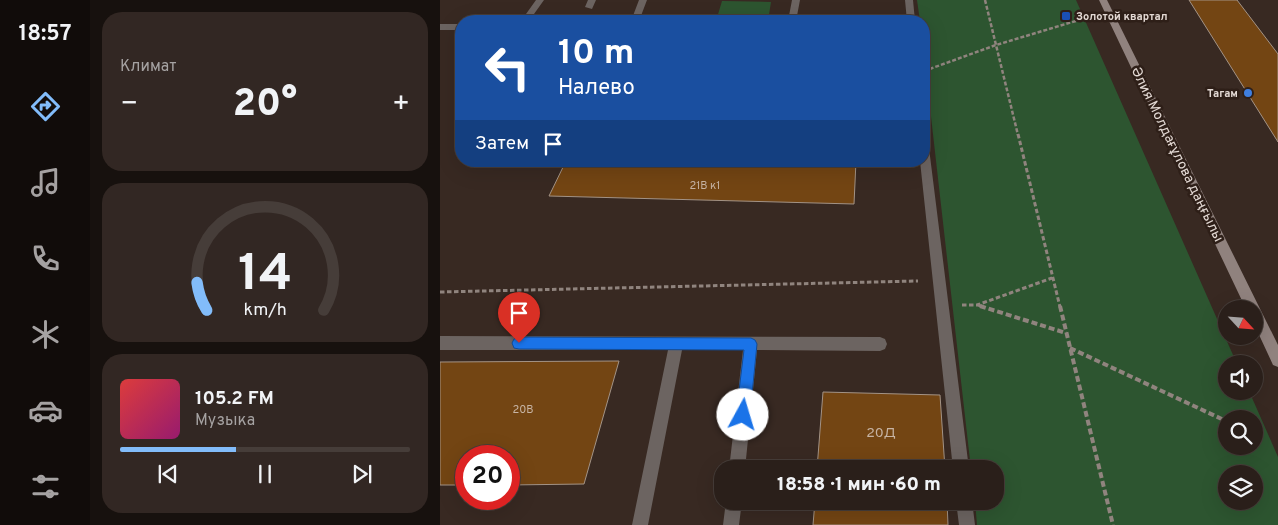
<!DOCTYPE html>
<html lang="ru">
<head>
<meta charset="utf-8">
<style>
	:root { --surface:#2a1f1a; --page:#322723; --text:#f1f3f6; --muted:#a5a2a2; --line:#463d39; --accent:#82bcfa }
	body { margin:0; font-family:Overpass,sans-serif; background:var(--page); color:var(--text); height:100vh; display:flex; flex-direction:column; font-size:19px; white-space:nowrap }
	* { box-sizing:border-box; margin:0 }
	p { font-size:16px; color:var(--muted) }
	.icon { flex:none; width:28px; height:28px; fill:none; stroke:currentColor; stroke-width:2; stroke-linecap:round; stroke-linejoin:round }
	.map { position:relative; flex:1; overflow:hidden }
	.sheet { display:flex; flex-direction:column; gap:12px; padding:12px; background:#17110e; width:350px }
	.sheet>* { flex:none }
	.top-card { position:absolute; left:15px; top:15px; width:475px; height:152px; border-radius:20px; box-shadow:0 5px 20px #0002,0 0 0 1px var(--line); background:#1a4fa0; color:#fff; overflow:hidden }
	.needle { width:32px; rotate:116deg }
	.tools { position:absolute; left:778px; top:300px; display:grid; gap:10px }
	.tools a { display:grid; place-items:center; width:45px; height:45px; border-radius:50%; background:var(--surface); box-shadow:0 5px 20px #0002,0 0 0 1px var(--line); font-size:25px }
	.speed { position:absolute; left:15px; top:445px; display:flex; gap:10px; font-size:25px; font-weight:700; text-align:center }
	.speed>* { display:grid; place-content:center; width:65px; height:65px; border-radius:50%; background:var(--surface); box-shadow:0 5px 20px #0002,0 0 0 1px var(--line); line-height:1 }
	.speed .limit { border:8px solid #d22; background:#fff; color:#111 }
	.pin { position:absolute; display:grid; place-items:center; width:42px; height:42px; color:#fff; margin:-51px -21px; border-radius:50% 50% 50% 0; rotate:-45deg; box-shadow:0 0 5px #0007 }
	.pin .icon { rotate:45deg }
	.me { position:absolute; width:55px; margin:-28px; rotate:6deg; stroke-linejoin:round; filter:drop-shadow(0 0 4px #0008) }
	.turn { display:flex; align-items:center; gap:18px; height:105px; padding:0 20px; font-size:22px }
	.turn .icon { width:65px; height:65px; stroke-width:2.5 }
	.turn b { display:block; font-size:35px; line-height:42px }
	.then { display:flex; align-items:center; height:48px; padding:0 20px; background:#0003; gap:10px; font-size:19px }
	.big { font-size:38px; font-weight:800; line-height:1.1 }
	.sheet .widget { flex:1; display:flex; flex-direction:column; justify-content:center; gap:8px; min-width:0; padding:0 18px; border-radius:20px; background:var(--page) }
	.sheet .dial { align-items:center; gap:0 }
	.dial svg { height:130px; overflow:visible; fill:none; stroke:var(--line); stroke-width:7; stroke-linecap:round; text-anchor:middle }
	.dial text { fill:var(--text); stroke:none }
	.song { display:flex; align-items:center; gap:15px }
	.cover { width:60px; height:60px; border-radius:8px; background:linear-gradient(135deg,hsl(0 70% 55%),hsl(320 70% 35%)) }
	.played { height:5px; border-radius:2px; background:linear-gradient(90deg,var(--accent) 40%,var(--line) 40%) }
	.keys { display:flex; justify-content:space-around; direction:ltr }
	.heat { display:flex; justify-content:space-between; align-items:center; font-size:28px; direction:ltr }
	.trip { position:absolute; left:274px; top:460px; width:290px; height:50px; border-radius:20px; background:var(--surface); box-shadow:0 5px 20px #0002,0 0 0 1px var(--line); font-weight:800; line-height:50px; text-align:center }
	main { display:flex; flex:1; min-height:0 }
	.menu { display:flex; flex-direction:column; width:90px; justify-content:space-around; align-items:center; background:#110c0a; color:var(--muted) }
	.menu .icon { width:35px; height:35px }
	.menu .current { color:var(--accent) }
	.menu b { font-size:22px; color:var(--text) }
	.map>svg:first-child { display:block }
</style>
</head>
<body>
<main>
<nav class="menu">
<b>18:57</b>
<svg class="icon current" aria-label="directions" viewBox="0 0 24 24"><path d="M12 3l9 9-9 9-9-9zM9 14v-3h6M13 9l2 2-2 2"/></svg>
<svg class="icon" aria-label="music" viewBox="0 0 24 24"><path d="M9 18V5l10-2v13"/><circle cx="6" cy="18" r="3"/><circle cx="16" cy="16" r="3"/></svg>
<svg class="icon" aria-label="phone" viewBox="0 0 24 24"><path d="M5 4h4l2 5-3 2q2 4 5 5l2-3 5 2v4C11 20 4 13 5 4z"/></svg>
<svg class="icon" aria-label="climate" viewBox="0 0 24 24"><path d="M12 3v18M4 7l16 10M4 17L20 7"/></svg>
<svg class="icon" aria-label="car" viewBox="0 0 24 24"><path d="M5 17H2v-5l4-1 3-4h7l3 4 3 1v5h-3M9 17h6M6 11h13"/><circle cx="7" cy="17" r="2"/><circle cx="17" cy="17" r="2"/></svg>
<svg class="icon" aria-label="filters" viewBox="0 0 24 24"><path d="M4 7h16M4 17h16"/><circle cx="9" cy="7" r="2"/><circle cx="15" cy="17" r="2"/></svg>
</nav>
<section class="sheet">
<div class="widget"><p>Климат</p>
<div class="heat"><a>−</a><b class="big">20°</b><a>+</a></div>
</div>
<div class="widget dial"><svg viewBox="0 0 100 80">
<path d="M14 69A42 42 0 1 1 86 69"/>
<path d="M14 69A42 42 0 0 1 8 52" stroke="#82bcfa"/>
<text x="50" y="56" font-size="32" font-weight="700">14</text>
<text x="50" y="72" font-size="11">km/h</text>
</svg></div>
<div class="widget">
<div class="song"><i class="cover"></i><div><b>105.2 FM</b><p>Музыка</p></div></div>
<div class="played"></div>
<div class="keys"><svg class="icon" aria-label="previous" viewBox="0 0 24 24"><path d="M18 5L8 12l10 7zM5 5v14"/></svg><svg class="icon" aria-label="pause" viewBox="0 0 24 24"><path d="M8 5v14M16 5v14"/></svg><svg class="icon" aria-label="next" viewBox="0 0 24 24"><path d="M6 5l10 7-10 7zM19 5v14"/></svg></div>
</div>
</section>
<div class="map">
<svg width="838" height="525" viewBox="0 0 838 525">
	<rect width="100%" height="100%" fill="#382922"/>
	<!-- green -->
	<path fill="#2d5530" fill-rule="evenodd" d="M 477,0 L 636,0 L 797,364 L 786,364 L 786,391 L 809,391 L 838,457 L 838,525 L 537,525 L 535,501 L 555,501 L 555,469 L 531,469 L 484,55 L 484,21 L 480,21 ZM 786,419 L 814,419 L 814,446 L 786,446 ZM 786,474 L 814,474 L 814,501 L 786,501 Z
		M 282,1 L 331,2 L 328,21 L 276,21 Z"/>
	<!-- building -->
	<path fill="#734513" stroke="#a39386" d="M 749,0 L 797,0 L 838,54 L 838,142 Z
		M 126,161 L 416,161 L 414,204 L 109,196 Z
		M 179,361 L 144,484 L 69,485 L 69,456 L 26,456 L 26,485 L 0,485 L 0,362 Z
		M 383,392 L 500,395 L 505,469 L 377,469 Z
		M 375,501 L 507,501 L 508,525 L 373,525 Z"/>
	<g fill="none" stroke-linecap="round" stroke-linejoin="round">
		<!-- path-far2 -->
		<path stroke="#90847e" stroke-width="2.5" stroke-dasharray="4 2" stroke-linecap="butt" d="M 545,0 L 578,135
			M 484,71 L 556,45 L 639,20"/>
		<!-- path-far1 -->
		<path stroke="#90847e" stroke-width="3" stroke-dasharray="4.5 2.5" stroke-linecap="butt" d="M 578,134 L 620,307
			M 0,292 L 478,281
			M 522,305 L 537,305 L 612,278
			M 538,305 L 544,307"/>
		<!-- path -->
		<path stroke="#90847e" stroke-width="4" stroke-dasharray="6 3" stroke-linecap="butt" d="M 540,306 L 626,333
			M 620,306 L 673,525
			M 630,348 L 786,421
			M 814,434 L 820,437"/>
		<!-- lane -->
		<path fill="#6c6461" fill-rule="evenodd" d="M 96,0 L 104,0 L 89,21 L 81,21 Z
			M 148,0 L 156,0 L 152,9 L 145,7 Z
			M 199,0 L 207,0 L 199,21 L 191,21 Z
			M 352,0 L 360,0 L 356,21 L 348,21 Z
			M 465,0 L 473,0 L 475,21 L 467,21 Z
			M 249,17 L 252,18 L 253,21 L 245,21 Z
			M 0,24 L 21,24 L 21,30 L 0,30 Z
			M 484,144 L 489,148 L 529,469 L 513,469 L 480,161 L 484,161 Z
			M 0,336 L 440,337 L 445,339 L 447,344 L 445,349 L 440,351 L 317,350 L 305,469 L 289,469 L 303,350 L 242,350 L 208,525 L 192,525 L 228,350 L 0,350 Z
			M 286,501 L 302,501 L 299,525 L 283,525 Z
			M 516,501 L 532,501 L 535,525 L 519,525 Z"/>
		<!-- secondary -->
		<path fill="#90827e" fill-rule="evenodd" d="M 659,0 L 667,0 L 838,345 L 838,367 L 833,365 L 814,324 L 814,309 L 806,309 Z"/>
	</g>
	<!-- route -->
	<path fill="#1a73e8" stroke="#114b97" d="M 79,337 L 311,338 L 315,340 L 317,344 L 310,415 L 308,420 L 303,422 L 298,420 L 296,415 L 304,350 L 79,349 L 74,348 L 72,343 L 74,339 Z"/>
	<!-- markers -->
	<rect fill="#1a4fb4" stroke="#2e1f18" stroke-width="2" x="621" y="11" width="10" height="10" rx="2.5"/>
	<circle fill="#3f7fe0" stroke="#2e1f18" stroke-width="2" cx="808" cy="93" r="5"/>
	<g text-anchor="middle" stroke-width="5" stroke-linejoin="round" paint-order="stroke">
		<!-- far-poi labels -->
		<g font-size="11" font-weight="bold" fill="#e3d9d4" stroke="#2e1f18" text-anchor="start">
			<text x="636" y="20">Золотой квартал</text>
			<text x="798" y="97" text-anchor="end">Тагам</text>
		</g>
		<!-- number labels -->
		<g font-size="11" fill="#c7b4a4">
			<text x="265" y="189">21В к1</text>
			<text x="83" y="413">20В</text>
		</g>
		<!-- street labels -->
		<g font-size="14" fill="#e3d9d4" stroke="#2e1f18">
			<text transform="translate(738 154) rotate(64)" y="5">Әлия Молдағұлова даңғылы</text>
		</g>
		<!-- near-number labels -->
		<g font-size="14" fill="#c7b4a4">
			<text x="441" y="437">20Д</text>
		</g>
	</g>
</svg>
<div class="tools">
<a><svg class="needle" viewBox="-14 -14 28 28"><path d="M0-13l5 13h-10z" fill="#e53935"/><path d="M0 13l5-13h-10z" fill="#a5a2a2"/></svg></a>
<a><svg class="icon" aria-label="sound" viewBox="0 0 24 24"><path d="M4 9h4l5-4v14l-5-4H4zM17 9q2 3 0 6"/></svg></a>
<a><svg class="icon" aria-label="search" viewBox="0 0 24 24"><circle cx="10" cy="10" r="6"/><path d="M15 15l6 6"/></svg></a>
<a><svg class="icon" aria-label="layers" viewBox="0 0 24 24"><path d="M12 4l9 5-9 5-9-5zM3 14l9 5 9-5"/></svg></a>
</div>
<div class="speed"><div class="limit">20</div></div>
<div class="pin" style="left:79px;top:343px;background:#d93025"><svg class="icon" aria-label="arrive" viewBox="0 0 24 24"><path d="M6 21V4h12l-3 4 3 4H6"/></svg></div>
<svg class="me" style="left:303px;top:415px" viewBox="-20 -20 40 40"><circle r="19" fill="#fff"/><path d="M0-13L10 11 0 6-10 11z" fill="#1a73e8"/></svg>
<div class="trip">18:58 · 1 мин · 60 m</div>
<div class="top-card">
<div class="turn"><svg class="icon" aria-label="left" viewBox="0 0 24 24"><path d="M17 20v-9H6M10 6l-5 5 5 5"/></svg><div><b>10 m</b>Налево</div></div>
<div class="then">Затем<svg class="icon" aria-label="arrive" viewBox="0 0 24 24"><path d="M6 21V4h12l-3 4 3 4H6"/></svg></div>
</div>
</div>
</main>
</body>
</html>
